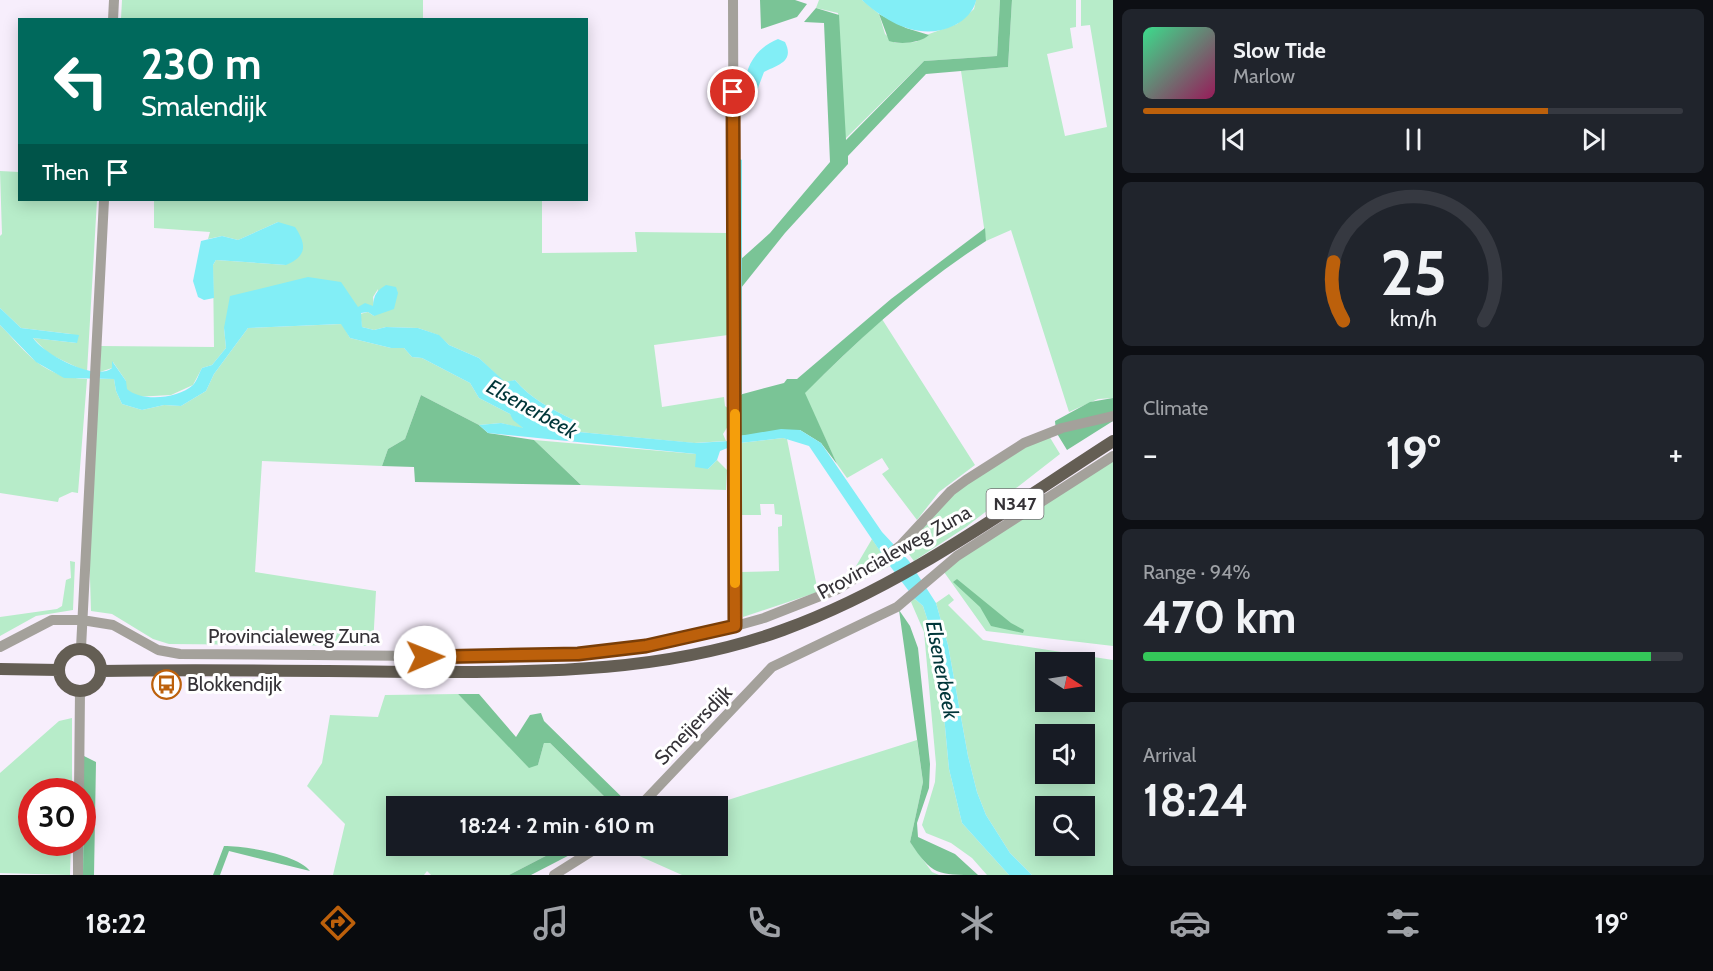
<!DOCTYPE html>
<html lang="en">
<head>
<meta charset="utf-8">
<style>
	:root { --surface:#171b24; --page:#20242c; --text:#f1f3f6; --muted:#9ea1a6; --line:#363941; --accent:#bc600b }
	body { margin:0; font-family:Cabin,sans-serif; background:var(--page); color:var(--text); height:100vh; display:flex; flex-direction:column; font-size:22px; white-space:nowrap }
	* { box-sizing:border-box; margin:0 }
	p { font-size:20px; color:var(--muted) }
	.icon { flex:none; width:33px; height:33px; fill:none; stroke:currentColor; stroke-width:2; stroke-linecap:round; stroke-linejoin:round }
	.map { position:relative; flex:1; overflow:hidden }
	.drawer { display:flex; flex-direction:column; gap:9px; padding:9px; background:#0d0f14; width:600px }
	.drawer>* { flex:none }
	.banner { position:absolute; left:18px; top:18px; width:570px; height:183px; border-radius:0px; box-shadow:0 3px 15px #0003; background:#00695c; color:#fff; overflow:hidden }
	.needle { width:39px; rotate:102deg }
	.controls { position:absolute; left:1035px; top:652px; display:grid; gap:12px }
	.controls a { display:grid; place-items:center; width:60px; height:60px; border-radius:0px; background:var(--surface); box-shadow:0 3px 15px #0003; font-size:30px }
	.speed { position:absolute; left:18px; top:778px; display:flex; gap:12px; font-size:30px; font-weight:700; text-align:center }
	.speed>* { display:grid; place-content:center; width:78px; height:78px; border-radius:50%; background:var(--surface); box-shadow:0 3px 15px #0003; line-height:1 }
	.speed .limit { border:9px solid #d22; background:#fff; color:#111 }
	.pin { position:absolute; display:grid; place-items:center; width:51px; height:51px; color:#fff; margin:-26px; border:3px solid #fff; border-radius:50%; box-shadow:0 2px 6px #0007 }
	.me { position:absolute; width:66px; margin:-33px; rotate:89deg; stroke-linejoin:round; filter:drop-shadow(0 0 4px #0008) }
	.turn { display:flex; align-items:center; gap:21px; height:126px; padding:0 24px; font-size:27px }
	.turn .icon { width:78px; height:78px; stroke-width:2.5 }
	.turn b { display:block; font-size:42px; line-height:51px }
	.then { display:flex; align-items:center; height:57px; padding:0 24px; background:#0003; gap:12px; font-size:22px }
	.big { font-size:45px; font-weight:800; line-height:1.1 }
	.drawer .widget { flex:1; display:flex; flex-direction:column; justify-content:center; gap:9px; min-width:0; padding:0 21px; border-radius:9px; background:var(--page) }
	.drawer .dial { align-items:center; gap:0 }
	.dial svg { height:156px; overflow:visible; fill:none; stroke:var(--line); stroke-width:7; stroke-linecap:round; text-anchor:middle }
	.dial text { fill:var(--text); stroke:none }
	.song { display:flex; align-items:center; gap:18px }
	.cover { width:72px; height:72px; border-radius:9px; background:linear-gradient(135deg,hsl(150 70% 55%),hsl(330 70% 35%)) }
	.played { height:6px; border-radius:3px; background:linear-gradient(90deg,var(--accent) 75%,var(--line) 75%) }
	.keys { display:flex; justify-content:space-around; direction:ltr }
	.heat { display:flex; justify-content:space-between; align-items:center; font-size:33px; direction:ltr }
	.charge { height:9px; border-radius:4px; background:linear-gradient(90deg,#34c759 94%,var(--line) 0) }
	.trip { position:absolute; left:386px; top:796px; width:342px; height:60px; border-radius:0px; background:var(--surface); box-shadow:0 3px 15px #0003; font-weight:800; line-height:60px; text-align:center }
	.tabs { display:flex; height:96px; justify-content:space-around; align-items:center; background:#090b0e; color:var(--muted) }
	.tabs .icon { width:42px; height:42px }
	.tabs .current { color:var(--accent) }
	.tabs b { font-size:27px; color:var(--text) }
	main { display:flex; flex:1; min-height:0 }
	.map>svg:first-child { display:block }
</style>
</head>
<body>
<main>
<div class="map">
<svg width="1113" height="875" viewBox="0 0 1113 875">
	<rect width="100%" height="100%" fill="#f7eefc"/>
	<!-- green -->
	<path fill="#b7ecc9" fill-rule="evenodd" d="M 122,0 L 423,0 L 423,19 L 121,19 Z
		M 819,0 L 862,0 L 879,14 L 885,34 L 895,43 L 916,42 L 929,34 L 957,24 L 974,9 L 976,0 L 1000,0 L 997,56 L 924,61 L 844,140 L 838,13 L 816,8 Z
		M 1012,0 L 1076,0 L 1076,27 L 1070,28 L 1073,48 L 1047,54 L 1065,136 L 1107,127 L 1090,25 L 1081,26 L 1081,0 L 1113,0 L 1113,398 L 1098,399 L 1069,412 L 1011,230 L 986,241 L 961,71 L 1008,67 Z
		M 0,171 L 19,172 L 20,200 L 97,200 L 87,372 L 49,354 L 33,338 L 77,343 L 71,334 L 21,328 L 0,308 L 0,236 L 2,234 Z
		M 154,200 L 542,200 L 542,253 L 637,252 L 635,232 L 727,233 L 728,335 L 654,345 L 662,407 L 724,397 L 725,406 L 730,410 L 728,426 L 723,434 L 726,441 L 694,443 L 579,432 L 574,420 C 551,409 531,399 515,380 L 505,383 L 479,358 L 449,345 L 438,335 L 418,328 L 386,327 L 374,330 L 362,327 L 360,314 L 368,312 L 374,316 L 378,289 L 373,297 L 374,306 L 224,328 L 226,348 L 212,365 L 202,368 L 193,385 L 171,395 L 135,397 L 126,389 L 126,381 L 113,362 L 112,368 L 100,372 L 101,346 L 214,347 L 213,265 L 216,260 L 286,265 L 278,222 L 238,240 L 222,236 L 208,239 L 210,232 L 154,228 Z
		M 882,319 L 975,465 L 939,492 L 917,520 L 882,474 L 889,469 L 882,458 L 847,478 L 837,464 L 804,393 Z
		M 342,324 L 350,338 L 391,348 L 404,348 L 412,357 L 422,358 L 470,383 L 479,398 L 510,414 L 524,429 L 501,423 L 479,425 L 421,395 L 405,439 L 388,449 L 382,466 L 262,461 L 255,572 L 376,591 L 373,646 L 169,644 L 153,639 L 112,614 L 91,611 L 89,546 L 99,379 L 114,379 L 116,391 L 122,404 L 142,410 L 164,405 L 181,406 L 206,391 L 214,374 L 248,328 Z
		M 0,325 C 28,354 43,378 87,379 L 78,493 L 72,492 L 59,498 L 58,502 L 0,493 Z
		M 1049,436 L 1060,454 L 966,527 L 914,561 L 905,549 L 953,493 L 1042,437 Z
		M 783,438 L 787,439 L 818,592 L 743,617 L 741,572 L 779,571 L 778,527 L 782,526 L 782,515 L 775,514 L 774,504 L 760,504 L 761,515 L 740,515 L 740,443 Z
		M 534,440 L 696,454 L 708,469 L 717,460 L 727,470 L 726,490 L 581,485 Z
		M 1113,459 L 1113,646 L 986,631 L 944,572 L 965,555 Z
		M 872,539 L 890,566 L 842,590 Z
		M 70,561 L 75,562 L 73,610 L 36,616 L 0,636 L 0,617 L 57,609 L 62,606 L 66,580 L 71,578 Z
		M 949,594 L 954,600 L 948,605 L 983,640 L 1113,660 L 1113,875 L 1032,875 L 1010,853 L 986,815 L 977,792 L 968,756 L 948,645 L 936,603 ZM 1046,663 L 1084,663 L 1084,702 L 1046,702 ZM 1046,735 L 1084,735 L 1084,774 L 1046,774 ZM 1046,807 L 1084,807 L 1084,846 L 1046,846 Z
		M 914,598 L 923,606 L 938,652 L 949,769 L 962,823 L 1009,875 L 987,875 L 972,858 L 951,843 L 926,833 L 922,825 L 935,782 L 936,764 L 924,632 L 911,602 Z
		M 458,694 L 508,745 L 538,765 L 544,743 L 550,743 L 615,807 L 396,807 L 396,846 L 565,846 L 509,875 L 431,875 L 427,871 L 424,875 L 333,875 L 345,824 L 307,786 L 322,763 L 330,715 L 378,717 L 385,695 Z
		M 72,718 L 72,792 L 32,792 L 32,843 L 71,843 L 70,875 L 0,873 L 0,773 L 59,721 Z
		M 917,740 L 923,782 L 910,842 L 932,872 L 939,875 L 682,875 L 617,846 L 717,846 L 717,807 L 706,807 Z"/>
	<!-- forest -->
	<path fill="#7ac496" d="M 760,0 L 795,0 L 807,4 L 797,17 L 761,29 Z
		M 1000,0 L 1012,0 L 1008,67 L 926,74 L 848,156 L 848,164 L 785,233 L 741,288 L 740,260 L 770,233 L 830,162 L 824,23 L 804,22 L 816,8 L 839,15 L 846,140 L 924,61 L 997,56 Z
		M 879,14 L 906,28 L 929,35 C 921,43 900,45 889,41 Z
		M 985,228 L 986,241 C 919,284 861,337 805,393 L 837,464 L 821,443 L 800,430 L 739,436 L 739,395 L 784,383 L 787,379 L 797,379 L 891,299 Z
		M 421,395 L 479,425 L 488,433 L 534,440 L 581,485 L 415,482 L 414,467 L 382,466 L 388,449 L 405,439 Z
		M 1113,398 L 1113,421 L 1067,450 L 1056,432 L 1055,421 L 1090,402 Z
		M 957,579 L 1011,623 L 1024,630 L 1023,633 L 991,626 L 980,607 L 953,582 Z
		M 899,610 L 910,626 L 918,648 L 930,764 L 929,788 L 917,823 L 918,837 L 955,854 L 978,875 C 937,875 932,875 910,842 L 923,782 Z
		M 458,694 L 479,694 L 516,737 L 530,715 L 541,713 L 544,721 L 632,807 L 615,807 L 550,743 L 544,743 L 538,765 L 529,768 Z
		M 84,756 L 96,762 L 94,875 L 83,875 Z
		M 224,846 C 245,846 297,854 310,871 L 229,851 L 220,875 L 213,875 Z
		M 565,846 L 587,846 L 531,875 L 509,875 Z"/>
	<!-- water -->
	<path fill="#82eef6" d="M 862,0 L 976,0 L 976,1 C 973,12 965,20 955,25 C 921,42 887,23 862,0 Z
		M 778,39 L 785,42 C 795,62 777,65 764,72 L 758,88 L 753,92 L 746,92 C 742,69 757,47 778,39 Z
		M 740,159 L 742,160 L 742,395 L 739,395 Z
		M 278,222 L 295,227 C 307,245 307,256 286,265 L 216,260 L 213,265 L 214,298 L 204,300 L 198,297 L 193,281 L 201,241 L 222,236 L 238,240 Z
		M 308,277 L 341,282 L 358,307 L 365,303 L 373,306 C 374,295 376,291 386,285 L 396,287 L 398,293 L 394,309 L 374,316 L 368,312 L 361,313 L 362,327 L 374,330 L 386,327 L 418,328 L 439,335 L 449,345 L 479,358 L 505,382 L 515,380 C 531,399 551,409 574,420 L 579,432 L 696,443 L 729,441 L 739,436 L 781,429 L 800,430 L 821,443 L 882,532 L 909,561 L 936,603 L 948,645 L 968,756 L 977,792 L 986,815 L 1010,853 L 1032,875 L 1009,875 L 962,823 L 949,769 L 938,652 L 923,606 L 914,598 L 890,566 L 809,446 L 783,438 L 740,443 L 720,451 L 717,460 L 708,469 L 695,467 L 696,454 L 488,433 L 479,425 L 501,423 L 523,428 L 513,420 L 510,414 L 479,398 L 470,383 L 422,358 L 412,357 L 404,348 L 391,348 L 350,338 L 341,324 L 248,328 L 214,374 L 206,391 L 181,406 L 164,405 L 142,410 L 122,404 L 116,391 L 114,379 L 64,378 L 36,362 L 0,325 L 0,308 L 21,328 L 79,335 L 77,343 L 33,338 C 44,354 95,382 112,368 L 112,361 L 126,381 L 127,389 C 141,402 178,399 193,385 C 197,381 199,373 202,368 L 212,365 L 226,348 L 224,328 L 230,296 Z"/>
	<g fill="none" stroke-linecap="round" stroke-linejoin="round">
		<!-- minor -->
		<path stroke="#a4a19b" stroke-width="10" d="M 733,0 L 735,626
			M 113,20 L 114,0
			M 0,647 L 52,620 L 82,620 L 113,625 L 158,650 L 180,654 L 425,656 L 577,654 L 646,646 L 707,634 L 764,618 L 838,589 L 869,570 L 901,545 L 951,491 L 966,480 L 1024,443 L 1062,428 L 1113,416
			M 81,648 L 104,200
			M 79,792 L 80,691
			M 639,807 L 772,667 L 897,607 L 957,556 L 1113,456
			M 78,875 L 78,843
			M 554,875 L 600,846"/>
		<!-- major -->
		<path stroke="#645e54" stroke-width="12" d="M59 670a21 21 0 1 1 42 0a21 21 0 1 1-42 0Z
			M 0,669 L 59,670
			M 101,671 C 207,669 312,671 418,672 C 542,672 665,673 783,630 C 902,587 1007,509 1113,441"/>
	</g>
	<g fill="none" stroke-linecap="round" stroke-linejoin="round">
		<defs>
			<path id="route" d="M 425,657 L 578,654 L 646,646 L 735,626 L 733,92"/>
		</defs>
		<!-- route casing -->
		<use href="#route" stroke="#7a3e07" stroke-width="15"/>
		<!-- route -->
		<use href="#route" stroke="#bc600b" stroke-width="10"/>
		<!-- slow -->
		<path stroke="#f59e0b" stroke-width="10" d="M 735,414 L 735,583"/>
	</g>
	<!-- icons -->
	<defs>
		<symbol id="bus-ring" viewBox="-11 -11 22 22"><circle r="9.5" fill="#fff" stroke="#bc600b" stroke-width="1.5"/><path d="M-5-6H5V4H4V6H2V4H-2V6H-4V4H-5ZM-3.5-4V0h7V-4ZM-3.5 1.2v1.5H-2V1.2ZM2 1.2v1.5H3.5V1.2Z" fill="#bc600b"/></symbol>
	</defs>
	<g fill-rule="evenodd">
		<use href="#bus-ring" x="150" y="668" width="33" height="33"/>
	</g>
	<g text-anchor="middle" stroke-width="6" stroke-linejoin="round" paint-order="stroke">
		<!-- shield labels -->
		<rect fill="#fff" stroke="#727073" stroke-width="1.5" x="986.5" y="489" width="57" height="30" rx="4.5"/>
		<g font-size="18" font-weight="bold" fill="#353237">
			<text x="1015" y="510">N347</text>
		</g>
		<!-- street labels -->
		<g font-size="20" fill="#353237" stroke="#fff">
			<text transform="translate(894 552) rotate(-29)" y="7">Provincialeweg Zuna</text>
			<text x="294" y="643">Provincialeweg Zuna</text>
			<text transform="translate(693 725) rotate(-46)" y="7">Smeijersdijk</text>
		</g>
		<!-- poi labels -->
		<g font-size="20" fill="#353237" stroke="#fff" text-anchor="start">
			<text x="187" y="691">Blokkendijk</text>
		</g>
		<!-- water labels -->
		<g font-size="21" font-style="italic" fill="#003639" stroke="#fff">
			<text transform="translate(532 409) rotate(29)" y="7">Elsenerbeek</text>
			<text transform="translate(942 670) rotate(79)" y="7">Elsenerbeek</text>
		</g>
	</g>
</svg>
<div class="controls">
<a><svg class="needle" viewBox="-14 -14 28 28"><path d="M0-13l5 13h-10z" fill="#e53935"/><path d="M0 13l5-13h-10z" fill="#9ea1a6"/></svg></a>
<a><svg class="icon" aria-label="sound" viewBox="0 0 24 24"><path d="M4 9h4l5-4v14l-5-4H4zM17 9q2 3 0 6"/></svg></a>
<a><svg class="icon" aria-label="search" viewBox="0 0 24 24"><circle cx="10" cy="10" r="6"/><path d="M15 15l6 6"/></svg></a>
</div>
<div class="speed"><div class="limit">30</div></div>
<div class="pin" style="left:733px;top:92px;background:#d93025"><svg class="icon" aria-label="arrive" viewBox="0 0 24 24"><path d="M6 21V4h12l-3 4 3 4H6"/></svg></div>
<svg class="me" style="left:425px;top:657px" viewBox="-20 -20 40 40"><circle r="19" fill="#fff"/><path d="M0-13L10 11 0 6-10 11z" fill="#bc600b"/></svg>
<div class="trip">18:24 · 2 min · 610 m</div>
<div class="banner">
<div class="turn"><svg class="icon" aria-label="left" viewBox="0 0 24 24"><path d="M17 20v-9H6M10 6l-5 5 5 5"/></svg><div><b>230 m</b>Smalendijk</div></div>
<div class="then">Then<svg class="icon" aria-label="arrive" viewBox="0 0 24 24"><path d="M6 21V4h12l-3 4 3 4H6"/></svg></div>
</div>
</div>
<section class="drawer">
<div class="widget">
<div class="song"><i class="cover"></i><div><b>Slow Tide</b><p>Marlow</p></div></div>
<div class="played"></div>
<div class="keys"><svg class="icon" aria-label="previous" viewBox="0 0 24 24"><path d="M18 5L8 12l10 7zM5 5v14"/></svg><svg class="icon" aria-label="pause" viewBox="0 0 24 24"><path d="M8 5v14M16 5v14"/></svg><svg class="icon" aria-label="next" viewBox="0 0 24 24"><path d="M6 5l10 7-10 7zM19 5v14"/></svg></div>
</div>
<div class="widget dial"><svg viewBox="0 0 100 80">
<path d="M14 69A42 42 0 1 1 86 69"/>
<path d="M14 69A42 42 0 0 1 9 39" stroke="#bc600b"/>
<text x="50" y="56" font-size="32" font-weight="700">25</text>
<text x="50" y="72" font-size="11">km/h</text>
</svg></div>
<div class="widget"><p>Climate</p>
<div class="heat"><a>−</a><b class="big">19°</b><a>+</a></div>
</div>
<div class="widget"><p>Range · 94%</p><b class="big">470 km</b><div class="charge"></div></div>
<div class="widget"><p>Arrival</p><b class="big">18:24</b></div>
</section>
</main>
<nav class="tabs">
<b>18:22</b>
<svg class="icon current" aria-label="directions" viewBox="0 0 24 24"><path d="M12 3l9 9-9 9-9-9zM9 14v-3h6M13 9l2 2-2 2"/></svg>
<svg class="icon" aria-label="music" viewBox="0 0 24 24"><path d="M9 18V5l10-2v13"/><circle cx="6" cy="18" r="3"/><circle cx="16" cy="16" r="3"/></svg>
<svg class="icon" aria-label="phone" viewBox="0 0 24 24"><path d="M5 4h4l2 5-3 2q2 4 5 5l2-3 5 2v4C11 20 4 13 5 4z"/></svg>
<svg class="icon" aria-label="climate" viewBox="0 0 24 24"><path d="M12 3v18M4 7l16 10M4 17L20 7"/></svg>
<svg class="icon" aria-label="car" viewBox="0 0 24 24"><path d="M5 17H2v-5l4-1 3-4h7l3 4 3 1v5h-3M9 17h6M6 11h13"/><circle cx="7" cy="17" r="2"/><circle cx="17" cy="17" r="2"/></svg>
<svg class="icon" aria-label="filters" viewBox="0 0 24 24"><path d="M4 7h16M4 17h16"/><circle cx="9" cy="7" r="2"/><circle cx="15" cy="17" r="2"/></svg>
<b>19°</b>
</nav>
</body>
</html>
